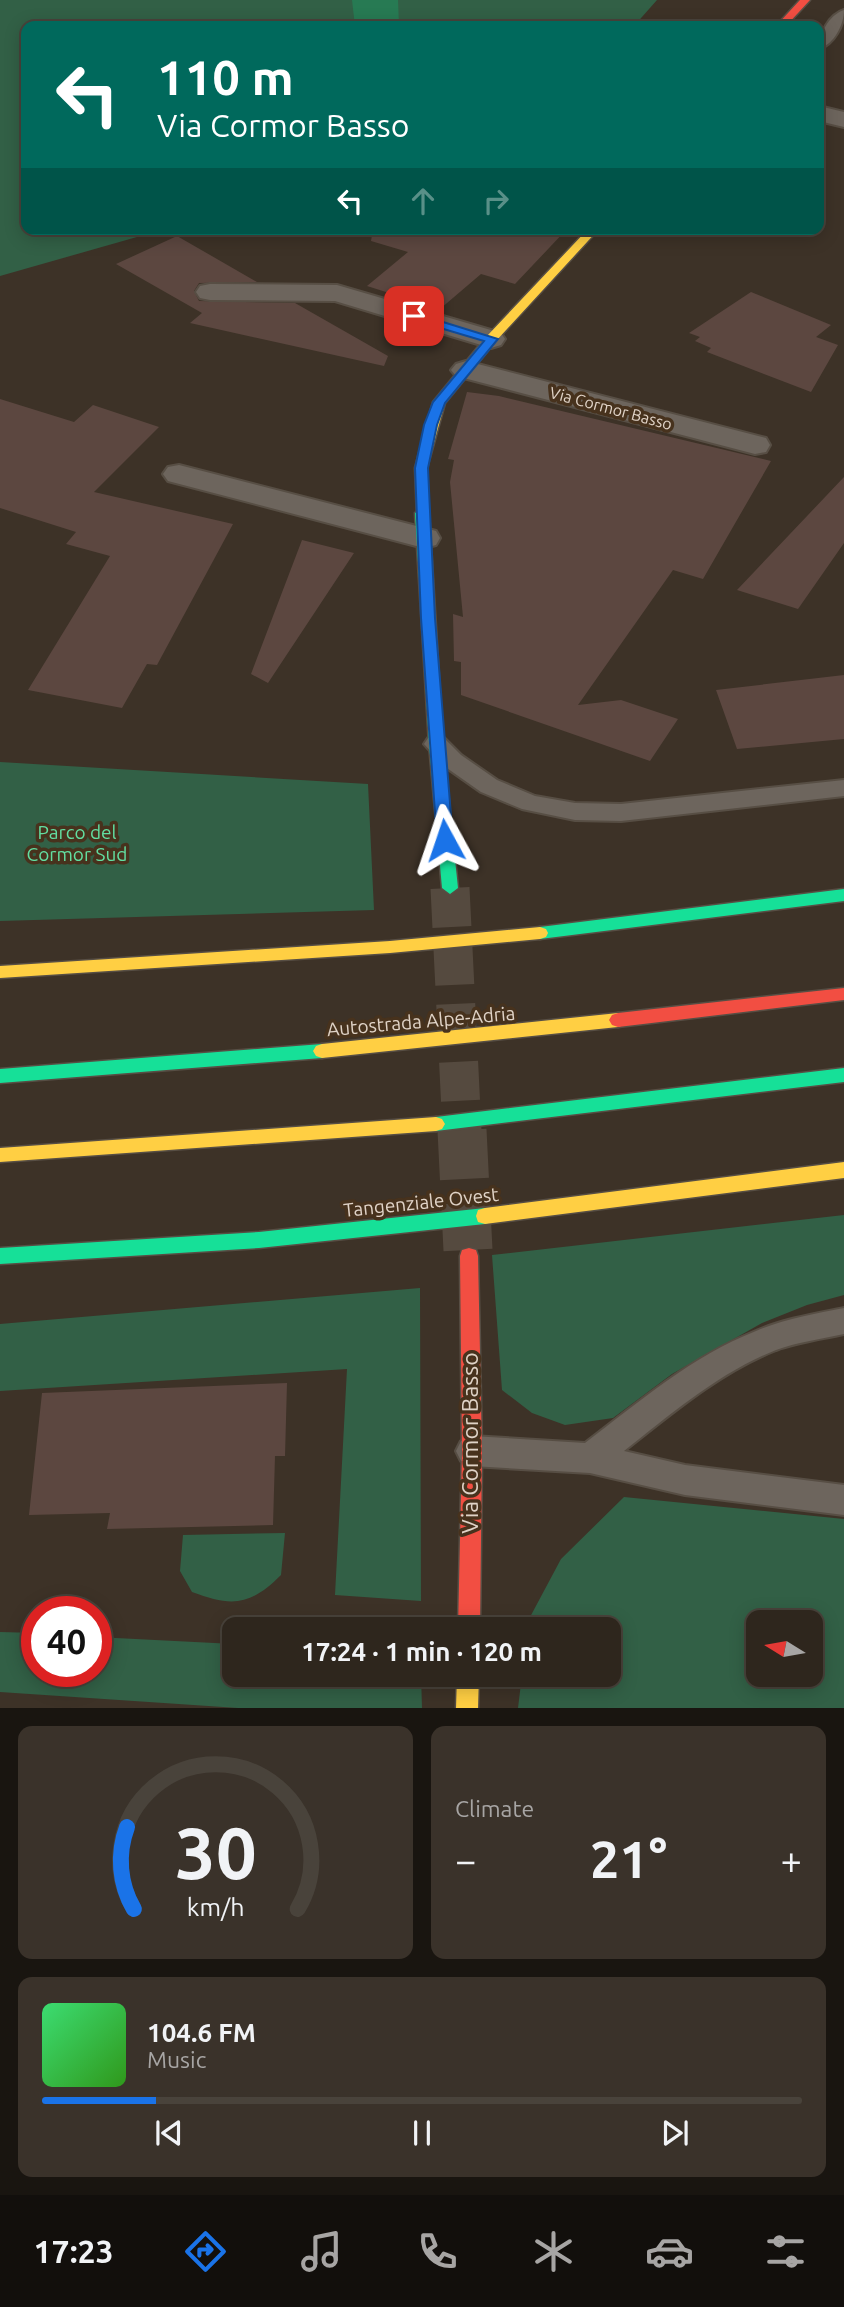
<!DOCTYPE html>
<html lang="en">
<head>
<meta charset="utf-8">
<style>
	:root { --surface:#2e261d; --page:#3a322a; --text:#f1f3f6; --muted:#a7a5a4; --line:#49433b; --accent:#1a73e8 }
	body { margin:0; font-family:Ubuntu,sans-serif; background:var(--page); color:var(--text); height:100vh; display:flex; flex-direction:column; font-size:26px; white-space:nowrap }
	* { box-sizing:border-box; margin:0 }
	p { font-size:23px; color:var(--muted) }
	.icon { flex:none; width:38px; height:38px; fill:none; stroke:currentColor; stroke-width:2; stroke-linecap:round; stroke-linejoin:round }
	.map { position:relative; height:1708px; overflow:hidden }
	.side { display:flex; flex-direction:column; gap:18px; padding:18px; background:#191510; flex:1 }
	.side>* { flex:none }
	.hud { position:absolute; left:21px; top:21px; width:803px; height:214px; border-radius:14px; box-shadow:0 4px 18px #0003,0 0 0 2px var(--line); background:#00695c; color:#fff; overflow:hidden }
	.needle { width:46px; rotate:281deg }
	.fabs { position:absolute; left:746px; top:1610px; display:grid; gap:14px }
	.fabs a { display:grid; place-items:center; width:77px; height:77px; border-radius:14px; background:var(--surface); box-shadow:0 4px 18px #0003,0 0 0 2px var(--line); font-size:35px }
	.speed { position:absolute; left:21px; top:1596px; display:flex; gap:14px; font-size:35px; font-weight:700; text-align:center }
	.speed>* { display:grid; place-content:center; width:91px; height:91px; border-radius:50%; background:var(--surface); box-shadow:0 4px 18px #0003,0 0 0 2px var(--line); line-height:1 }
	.speed .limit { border:10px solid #d22; background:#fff; color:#111 }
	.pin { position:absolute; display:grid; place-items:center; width:60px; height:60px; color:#fff; margin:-30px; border-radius:14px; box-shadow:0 4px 10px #0006 }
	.me { position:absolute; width:77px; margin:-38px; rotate:355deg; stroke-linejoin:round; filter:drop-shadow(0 0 5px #0008) }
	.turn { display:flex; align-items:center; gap:24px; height:147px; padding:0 21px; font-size:32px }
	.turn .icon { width:91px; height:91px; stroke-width:2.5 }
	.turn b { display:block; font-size:49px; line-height:60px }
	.lanes { display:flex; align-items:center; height:66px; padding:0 21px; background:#0003; justify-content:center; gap:35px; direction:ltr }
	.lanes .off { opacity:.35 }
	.big { font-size:52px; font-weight:600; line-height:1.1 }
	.side .card { flex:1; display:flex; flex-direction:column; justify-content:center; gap:10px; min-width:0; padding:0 24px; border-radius:14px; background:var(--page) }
	.side .dial { align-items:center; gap:0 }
	.dial svg { height:182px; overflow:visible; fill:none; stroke:var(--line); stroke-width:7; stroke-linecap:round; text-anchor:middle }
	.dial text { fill:var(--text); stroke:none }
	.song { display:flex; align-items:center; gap:21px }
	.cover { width:84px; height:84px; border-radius:10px; background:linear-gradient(135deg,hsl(140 70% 55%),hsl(110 70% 35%)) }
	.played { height:7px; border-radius:4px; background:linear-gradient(90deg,var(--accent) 15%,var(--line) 15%) }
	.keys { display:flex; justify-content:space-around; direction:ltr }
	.heat { display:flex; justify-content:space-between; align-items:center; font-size:38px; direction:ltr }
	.side .tiles { flex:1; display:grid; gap:18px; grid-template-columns:1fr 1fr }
	.card:last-child { grid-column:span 2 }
	.trip { position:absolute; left:222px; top:1617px; width:399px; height:70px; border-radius:14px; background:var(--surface); box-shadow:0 4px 18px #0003,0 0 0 2px var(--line); font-weight:600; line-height:70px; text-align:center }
	.tab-bar { display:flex; height:112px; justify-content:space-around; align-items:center; background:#120f0c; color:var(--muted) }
	.tab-bar .icon { width:49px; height:49px }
	.tab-bar .current { color:var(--accent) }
	.tab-bar b { font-size:32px; color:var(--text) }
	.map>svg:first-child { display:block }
</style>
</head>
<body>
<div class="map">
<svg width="844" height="1709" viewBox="0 0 844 1709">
	<rect width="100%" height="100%" fill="#3d3227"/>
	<!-- green -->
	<path fill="#326046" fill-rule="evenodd" d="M 0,0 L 657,0 L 634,26 L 26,26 L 26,229 L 165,229 L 0,276 Z
		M 0,762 L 368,784 L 374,910 L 0,921 Z
		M 844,1215 L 844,1295 L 807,1305 L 762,1323 L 672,1374 L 613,1418 L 565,1425 L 532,1413 L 502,1390 L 492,1255 Z
		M 420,1288 L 421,1601 L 335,1595 L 347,1369 L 0,1391 L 0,1324 Z
		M 624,1497 L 844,1519 L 844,1708 L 518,1708 L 522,1675 L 609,1675 L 609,1629 L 527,1629 L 529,1619 L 561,1559 ZM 758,1622 L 810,1622 L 810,1675 L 758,1675 Z
		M 285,1533 L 281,1575 C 250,1606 232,1607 192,1592 L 180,1571 L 183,1535 Z
		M 0,1632 L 37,1633 L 37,1671 L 96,1671 L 96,1637 L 234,1644 L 234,1675 L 421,1675 L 422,1708 L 238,1708 L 0,1692 Z"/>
	<!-- forest -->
	<path fill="#277a53" d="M 352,0 L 398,0 L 399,26 L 355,26 Z"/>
	<!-- building -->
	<path fill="#5c4740" d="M 373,229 L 567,229 L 515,284 L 481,274 L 440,309 L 367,286 L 408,252 L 371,241 Z
		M 177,236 L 257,282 L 199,283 L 194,291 L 199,301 L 295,303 L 388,356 L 384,366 L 190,323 L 202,313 L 116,264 Z
		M 751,292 L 831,325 L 816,337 L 838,345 L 811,392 L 707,352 L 711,348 L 695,341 L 700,337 L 689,333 Z
		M 467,392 L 499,396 L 771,461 L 703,579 L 673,570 L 578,705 L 621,700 L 678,719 L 650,761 L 461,695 L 461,662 L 454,661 L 453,614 L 463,617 L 450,482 L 454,460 L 448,459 Z
		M 0,399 L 74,422 L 93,405 L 159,427 L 94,492 L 233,524 L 157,665 L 147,664 L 122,708 L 28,690 L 110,556 L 66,544 L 76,532 L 0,508 Z
		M 844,477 L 844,543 L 798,609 L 737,590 Z
		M 302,540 L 354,553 L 268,683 L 251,674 Z
		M 844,675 L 844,739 L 737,749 L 716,690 Z
		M 287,1383 L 285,1456 L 275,1456 L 273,1525 L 107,1529 L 110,1513 L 29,1515 L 42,1393 Z"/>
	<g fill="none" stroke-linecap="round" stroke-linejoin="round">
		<!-- secondary-tunnel-far1 -->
		<path stroke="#554a3f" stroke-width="39" stroke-dasharray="39 19" stroke-linecap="butt" d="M 450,888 L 462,1131"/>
		<!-- secondary-tunnel -->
		<path stroke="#554a3f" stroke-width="49" stroke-dasharray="49 24" stroke-linecap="butt" d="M 462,1130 L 468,1250"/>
		<defs>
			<path id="lane" d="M 844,10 C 844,25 834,44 819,49 C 819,34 829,15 844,10 Z
				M 436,736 L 444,738 L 461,755 L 497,780 L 535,796 L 575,803 L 621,804 L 844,780 L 844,796 L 621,821 L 575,820 L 522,809 L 481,792 L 444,766 L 424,744 L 428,738 Z
				M 844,1308 L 844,1334 C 821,1339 798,1342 776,1350 C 720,1372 671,1414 624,1451 L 685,1465 L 844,1485 L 844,1515 L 685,1495 L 590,1473 L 472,1466 L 461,1461 L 456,1451 L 461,1441 L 472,1436 L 585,1443 C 639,1402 692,1356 756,1331 C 784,1319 814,1314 844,1308 Z"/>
			<path id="street" d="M 819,106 L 844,112 L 844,127 L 819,121 Z
				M 210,284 L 337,285 L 501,333 L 505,339 L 501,345 L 491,348 L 335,301 L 210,300 L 200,298 L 196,292 L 200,286 Z
				M 466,361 L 766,438 L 770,445 L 766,452 L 755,454 L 456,376 L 451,370 L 456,364 Z
				M 179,465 L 436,531 L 440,538 L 436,545 L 424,548 L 168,481 L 163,474 L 168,467 Z"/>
			<path id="fast" d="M 422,509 L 429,513 L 443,744 L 458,888 L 450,894 L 442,888 L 429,744 L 415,513 Z
				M 844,889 L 844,901 L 540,939 L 534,937 L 532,933 L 534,929 L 540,927 Z
				M 322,1044 L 328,1046 L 331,1051 L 328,1056 L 322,1058 L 0,1083 L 0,1069 Z
				M 844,1068 L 844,1082 L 436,1131 L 430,1129 L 427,1124 L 430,1119 L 436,1117 Z
				M 485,1208 L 492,1210 L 494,1216 L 492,1222 L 485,1224 L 259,1248 L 0,1264 L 0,1248 L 259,1232 Z"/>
			<path id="slow" d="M 588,229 L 599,229 L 495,342 L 445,403 L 427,468 L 429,513 L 427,516 L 417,516 L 415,468 L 433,402 L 487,336 Z
				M 540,927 L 546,929 L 548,933 L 546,937 L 540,939 L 390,953 L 0,978 L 0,966 L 390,941 Z
				M 618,1013 L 624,1015 L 627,1020 L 624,1025 L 618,1027 L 322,1058 L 316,1056 L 313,1051 L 316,1046 L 322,1044 Z
				M 436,1117 L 442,1119 L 445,1124 L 442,1129 L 436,1131 L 0,1162 L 0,1148 Z
				M 844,1162 L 844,1178 L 485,1224 L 478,1222 L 476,1216 L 478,1210 L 485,1208 Z
				M 457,1675 L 479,1675 L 478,1709 L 456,1709 Z"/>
			<path id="jam" d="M 800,0 L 810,0 L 786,26 L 776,26 Z
				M 844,988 L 844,1000 L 618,1027 L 612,1025 L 609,1020 L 612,1015 L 618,1013 Z
				M 469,1248 L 476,1250 L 478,1256 L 482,1451 L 480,1629 L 458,1629 L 462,1451 L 460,1256 L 462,1250 Z"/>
		</defs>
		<!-- lane casing -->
		<use href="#lane" stroke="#574e44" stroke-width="4"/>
		<!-- street casing -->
		<use href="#street" stroke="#574e44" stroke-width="4"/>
		<!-- fast casing -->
		<use href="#fast" stroke="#574e44" stroke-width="3"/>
		<!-- slow casing -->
		<use href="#slow" stroke="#574e44" stroke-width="3"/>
		<!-- jam casing -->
		<use href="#jam" stroke="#574e44" stroke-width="3"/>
		<!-- lane -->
		<use href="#lane" fill="#6d655d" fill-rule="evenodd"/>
		<!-- street -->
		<use href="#street" fill="#6d655d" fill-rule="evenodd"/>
		<!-- fast -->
		<use href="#fast" fill="#16e098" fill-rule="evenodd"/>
		<!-- slow -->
		<use href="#slow" fill="#ffcf43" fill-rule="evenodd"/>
		<!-- jam -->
		<use href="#jam" fill="#f24e42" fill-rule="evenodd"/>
	</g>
	<!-- route -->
	<path fill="#1a73e8" stroke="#114b97" stroke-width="2" d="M 414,313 L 498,339 L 445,403 L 437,425 L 428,468 L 435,618 L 453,840 L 445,845 L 437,840 L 421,618 L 415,468 L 424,425 L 433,402 L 484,341 L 410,319 L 410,314 Z"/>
	<g text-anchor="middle" stroke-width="7" stroke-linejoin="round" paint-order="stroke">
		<!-- far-street labels -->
		<g font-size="16" fill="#e0d3c7" stroke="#47321d">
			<text transform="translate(611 408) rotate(15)" y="6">Via Cormor Basso</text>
		</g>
		<!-- park labels -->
		<g font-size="19" fill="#62dea1" stroke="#47321d">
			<text x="77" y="839">Parco del<tspan x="77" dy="22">Cormor Sud</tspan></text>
		</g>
		<!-- street labels -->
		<g font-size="19" fill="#e0d3c7" stroke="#47321d">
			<text transform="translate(421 1021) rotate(-5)" y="7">Autostrada Alpe-Adria</text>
			<text transform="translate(421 1202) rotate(-6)" y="7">Tangenziale Ovest</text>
		</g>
		<!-- near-street labels -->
		<g font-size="23" fill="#e0d3c7" stroke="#47321d">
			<text transform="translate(470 1443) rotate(-90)" y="8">Via Cormor Basso</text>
		</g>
	</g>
</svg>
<div class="fabs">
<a><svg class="needle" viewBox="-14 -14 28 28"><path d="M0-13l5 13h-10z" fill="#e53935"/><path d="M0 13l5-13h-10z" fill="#a7a5a4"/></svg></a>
</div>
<div class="speed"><div class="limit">40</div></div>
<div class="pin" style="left:414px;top:316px;background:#d93025"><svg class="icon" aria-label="arrive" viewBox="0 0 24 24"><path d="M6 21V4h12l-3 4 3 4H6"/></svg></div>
<svg class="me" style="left:445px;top:840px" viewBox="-20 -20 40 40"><path d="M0-17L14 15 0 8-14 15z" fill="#1a73e8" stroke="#fff" stroke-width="4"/></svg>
<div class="trip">17:24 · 1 min · 120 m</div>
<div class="hud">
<div class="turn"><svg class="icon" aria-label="left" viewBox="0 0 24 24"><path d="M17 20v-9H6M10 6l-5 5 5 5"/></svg><div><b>110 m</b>Via Cormor Basso</div></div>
<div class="lanes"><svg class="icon" aria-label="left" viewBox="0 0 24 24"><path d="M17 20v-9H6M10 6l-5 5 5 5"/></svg><svg class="icon off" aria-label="ahead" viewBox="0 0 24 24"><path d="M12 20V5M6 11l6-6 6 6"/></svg><svg class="icon off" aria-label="right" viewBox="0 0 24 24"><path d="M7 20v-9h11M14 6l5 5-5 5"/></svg></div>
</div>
</div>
<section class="side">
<div class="tiles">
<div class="card dial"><svg viewBox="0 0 100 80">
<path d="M14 69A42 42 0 1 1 86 69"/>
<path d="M14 69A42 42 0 0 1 11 33" stroke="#1a73e8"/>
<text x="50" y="56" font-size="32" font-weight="700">30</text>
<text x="50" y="72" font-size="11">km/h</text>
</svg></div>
<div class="card"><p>Climate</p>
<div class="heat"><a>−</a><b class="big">21°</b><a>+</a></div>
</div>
<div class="card">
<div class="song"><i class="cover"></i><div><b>104.6 FM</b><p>Music</p></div></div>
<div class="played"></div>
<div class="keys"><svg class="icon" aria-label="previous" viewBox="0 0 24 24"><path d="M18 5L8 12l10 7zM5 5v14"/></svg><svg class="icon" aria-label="pause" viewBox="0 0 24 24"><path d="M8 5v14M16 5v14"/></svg><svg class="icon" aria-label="next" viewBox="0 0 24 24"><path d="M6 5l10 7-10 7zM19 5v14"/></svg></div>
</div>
</div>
</section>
<nav class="tab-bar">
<b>17:23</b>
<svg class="icon current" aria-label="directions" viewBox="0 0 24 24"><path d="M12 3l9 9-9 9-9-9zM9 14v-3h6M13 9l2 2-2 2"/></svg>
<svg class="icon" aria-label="music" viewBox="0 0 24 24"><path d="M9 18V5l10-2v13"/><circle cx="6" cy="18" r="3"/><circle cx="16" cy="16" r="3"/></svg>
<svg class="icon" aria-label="phone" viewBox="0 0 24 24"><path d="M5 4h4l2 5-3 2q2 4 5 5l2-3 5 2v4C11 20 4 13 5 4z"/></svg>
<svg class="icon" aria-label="climate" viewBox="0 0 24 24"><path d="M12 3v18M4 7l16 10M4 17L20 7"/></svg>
<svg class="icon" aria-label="car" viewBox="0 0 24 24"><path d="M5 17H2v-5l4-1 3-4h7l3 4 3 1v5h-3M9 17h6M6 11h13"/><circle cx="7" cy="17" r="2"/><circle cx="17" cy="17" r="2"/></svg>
<svg class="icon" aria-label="filters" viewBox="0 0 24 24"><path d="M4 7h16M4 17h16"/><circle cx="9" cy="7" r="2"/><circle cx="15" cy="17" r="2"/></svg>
</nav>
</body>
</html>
